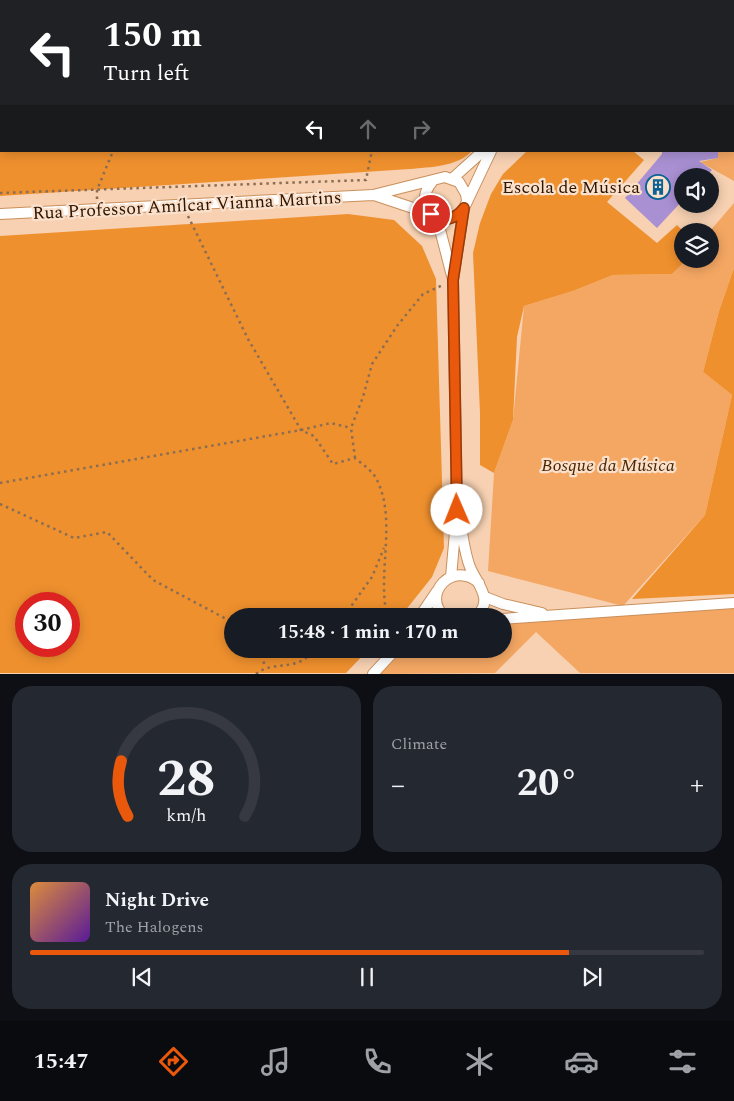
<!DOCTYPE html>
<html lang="en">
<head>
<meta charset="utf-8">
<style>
	:root { --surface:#171b24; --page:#242831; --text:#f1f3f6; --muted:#9ea1a6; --line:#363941; --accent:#ea580c }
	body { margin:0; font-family:Spectral,serif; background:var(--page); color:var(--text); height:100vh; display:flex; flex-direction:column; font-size:19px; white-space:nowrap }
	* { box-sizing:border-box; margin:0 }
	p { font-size:16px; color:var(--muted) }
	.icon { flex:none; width:28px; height:28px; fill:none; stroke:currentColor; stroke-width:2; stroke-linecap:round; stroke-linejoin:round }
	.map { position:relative; height:674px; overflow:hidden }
	.drawer { display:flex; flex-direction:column; gap:12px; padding:12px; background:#0d0f14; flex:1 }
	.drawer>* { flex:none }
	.hud { position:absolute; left:0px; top:0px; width:735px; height:152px; box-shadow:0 2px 12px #0003; background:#202124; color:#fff; overflow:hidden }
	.tools { position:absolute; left:674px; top:168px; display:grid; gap:10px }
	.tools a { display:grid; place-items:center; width:45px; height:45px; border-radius:50%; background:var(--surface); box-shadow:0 2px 12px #0003; font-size:25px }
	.speed { position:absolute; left:15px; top:592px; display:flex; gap:10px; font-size:25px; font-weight:700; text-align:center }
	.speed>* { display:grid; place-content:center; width:65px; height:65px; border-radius:50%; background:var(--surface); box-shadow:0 2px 12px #0003; line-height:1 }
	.speed .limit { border:8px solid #d22; background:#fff; color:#111 }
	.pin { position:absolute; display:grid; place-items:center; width:42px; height:42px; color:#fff; margin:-21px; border:2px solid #fff; border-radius:50%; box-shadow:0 1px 5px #0007 }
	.me { position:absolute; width:55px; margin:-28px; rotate:359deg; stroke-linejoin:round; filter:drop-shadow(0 0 4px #0008) }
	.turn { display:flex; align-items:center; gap:18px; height:105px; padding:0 20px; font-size:22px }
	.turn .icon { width:65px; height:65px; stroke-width:2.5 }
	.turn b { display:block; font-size:35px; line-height:42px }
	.lanes { display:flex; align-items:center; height:48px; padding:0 20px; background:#0003; justify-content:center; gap:25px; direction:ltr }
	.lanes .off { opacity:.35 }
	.big { font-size:38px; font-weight:700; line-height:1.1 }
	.drawer .tile { flex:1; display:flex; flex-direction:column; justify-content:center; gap:8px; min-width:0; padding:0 18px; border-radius:20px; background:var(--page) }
	.drawer .dial { align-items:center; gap:0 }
	.dial svg { height:130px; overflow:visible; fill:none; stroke:var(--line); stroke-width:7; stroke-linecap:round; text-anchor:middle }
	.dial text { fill:var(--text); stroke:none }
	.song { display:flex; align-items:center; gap:15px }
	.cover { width:60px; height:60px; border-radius:8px; background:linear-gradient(135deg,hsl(30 70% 55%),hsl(270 70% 35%)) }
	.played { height:5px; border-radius:2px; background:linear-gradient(90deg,var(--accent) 80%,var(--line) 80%) }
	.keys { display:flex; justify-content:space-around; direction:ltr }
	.heat { display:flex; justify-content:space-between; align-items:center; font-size:28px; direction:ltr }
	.drawer .tiles { flex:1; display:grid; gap:12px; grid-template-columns:1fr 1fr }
	.tile:last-child { grid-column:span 2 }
	.trip { position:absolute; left:224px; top:608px; width:288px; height:50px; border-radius:25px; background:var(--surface); box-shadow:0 2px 12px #0003; font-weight:700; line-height:50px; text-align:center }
	.tabs { display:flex; height:80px; justify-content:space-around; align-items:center; background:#090b0e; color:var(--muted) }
	.tabs .icon { width:35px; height:35px }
	.tabs .current { color:var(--accent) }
	.tabs b { font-size:22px; color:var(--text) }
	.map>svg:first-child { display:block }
</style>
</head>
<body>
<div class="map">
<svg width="734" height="674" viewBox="0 0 734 674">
	<rect width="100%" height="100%" fill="#f7d1b2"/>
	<!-- green -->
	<path fill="#f4a763" d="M 734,129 L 734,181 L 700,162 L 718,158 L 718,151 L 734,151 Z
		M 734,203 L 734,268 L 719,311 L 703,372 L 732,395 L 705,515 L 623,606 L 488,571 L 494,473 L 513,420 L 524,306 L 573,291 L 613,275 L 672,274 L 686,259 L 710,259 L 710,231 Z
		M 734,607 L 734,673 L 580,673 L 536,632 L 495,673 L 379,674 L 401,649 L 502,649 L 503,624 Z"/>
	<!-- forest -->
	<path fill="#ef902e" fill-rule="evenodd" d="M 0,0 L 367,1 L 1,1 L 1,151 L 472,151 C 457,167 430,167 410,169 L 0,196 Z
		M 527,151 L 633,151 L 644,160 L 607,202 L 657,243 L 677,225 L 683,231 L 682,259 L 687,259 L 672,274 L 613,275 L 573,291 L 524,306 L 517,337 L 513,420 L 494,473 L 480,465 L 480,413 L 473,253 L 480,223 L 491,194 L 503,174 Z
		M 348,214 L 394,220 L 422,246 L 436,279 L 444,548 L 432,577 L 401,616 L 232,616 L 232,649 L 369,649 L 346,673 L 0,673 L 0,236 ZM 26,604 L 69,604 L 69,646 L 26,646 Z
		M 734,268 L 734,594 L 632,599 L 705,515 L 732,395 L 703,372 L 719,311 Z"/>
	<!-- building -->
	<path fill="#a990d3" d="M 662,151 L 718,151 L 718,158 L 699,161 L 712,170 L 706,176 L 682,176 L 682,201 L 657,228 L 625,198 L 662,154 Z"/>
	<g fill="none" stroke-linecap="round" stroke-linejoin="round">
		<defs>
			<path id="minor" d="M 481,0 L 482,1
				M 623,1 L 624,0
				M 453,178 L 483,151
				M 432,182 C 410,208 443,235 464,208
				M 374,195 L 431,214
				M 0,214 L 373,195 L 445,177 L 459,182 L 466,194 L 467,201
				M 437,218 L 452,276
				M 459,518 C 463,534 464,552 470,567 C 477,584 494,599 477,616
				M 451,577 L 457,510 L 453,280 L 464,208 L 491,151
				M 485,597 L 503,604 L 542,613
				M 420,616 L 437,591
				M 444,616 C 421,594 453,560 479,583
				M 502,619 L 734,603
				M 373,674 L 396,649"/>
		</defs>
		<!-- minor casing -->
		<use href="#minor" stroke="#ca8f5b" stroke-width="12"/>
		<!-- path -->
		<path stroke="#8b6d54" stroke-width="2.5" stroke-dasharray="2.5 4" stroke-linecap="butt" d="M 250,0 L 251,1
			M 63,1 L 64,0
			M 200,1 L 201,0
			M 0,16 L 1,16
			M 0,193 L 366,180 L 371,155 L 368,151
			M 97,199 L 97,190 L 113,151
			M 188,216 L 248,339 L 301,430 L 314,436 L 333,464 L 355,458 C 362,464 373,471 377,480 C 397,521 377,572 387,616
			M 355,458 L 351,428 L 363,397 L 372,364 L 397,326 L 423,294 L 443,285
			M 0,483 L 301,430 L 331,423 L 351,428
			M 0,504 L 74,538 L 107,532 L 153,580 L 232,622
			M 344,616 L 372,577 L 384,548
			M 260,649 L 265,667
			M 256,674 C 271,662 287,669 303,660 C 308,657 312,652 316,649"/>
		<!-- minor -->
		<use href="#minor" stroke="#fff" stroke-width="10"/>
	</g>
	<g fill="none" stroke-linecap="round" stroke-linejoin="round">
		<defs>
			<path id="route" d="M 431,214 C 444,222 455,220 464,208 L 453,280 L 457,510"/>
		</defs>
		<!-- route casing -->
		<use href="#route" stroke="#983908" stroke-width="12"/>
		<!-- route -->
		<use href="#route" stroke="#ea580c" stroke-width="9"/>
	</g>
	<!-- icons -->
	<defs>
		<symbol id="building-ring" viewBox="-11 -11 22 22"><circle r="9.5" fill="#fbe1cc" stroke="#0a6394" stroke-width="1.5"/><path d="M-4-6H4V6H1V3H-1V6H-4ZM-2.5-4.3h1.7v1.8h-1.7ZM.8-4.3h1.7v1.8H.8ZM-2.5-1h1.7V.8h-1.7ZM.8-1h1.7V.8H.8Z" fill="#0a6394"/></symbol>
	</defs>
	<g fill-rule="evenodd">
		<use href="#building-ring" x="644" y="173" width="28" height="28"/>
	</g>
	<g text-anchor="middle" stroke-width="4.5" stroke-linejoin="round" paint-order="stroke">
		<!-- poi labels -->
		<g font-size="18" fill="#2c1501" stroke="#fbe1cc" text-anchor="end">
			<text x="640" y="193">Escola de Música</text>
		</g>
		<!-- street labels -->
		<g font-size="18" fill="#2c1501" stroke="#fbe1cc">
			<text transform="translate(187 205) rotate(-3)" y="6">Rua Professor Amílcar Vianna Martins</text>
		</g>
		<!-- park labels -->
		<g font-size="18" font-style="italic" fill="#4b2600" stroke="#fbe1cc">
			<text x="608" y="471">Bosque da Música</text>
		</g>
	</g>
</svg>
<div class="tools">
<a><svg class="icon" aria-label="sound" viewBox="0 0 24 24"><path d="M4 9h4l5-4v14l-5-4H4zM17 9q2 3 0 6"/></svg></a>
<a><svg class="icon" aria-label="layers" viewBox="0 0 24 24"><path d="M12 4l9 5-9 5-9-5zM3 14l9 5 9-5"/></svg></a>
</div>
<div class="speed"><div class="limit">30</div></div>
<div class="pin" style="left:431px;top:214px;background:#d93025"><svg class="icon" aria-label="arrive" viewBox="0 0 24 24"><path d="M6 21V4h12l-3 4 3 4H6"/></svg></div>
<svg class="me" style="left:457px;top:510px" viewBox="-20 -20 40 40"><circle r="19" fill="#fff"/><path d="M0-13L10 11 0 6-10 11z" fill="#ea580c"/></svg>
<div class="trip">15:48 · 1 min · 170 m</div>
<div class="hud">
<div class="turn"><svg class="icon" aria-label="left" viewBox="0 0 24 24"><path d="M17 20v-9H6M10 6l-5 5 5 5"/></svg><div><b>150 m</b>Turn left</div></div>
<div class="lanes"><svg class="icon" aria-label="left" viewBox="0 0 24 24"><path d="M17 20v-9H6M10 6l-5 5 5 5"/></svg><svg class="icon off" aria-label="ahead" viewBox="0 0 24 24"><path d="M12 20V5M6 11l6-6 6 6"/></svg><svg class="icon off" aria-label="right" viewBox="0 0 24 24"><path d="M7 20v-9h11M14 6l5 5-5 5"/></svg></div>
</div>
</div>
<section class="drawer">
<div class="tiles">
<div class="tile dial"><svg viewBox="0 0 100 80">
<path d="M14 69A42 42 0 1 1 86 69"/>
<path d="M14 69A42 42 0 0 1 10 35" stroke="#ea580c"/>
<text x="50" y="56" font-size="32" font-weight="700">28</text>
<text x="50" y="72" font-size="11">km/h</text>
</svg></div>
<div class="tile"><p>Climate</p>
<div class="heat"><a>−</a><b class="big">20°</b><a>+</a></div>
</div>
<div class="tile">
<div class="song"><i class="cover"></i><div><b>Night Drive</b><p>The Halogens</p></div></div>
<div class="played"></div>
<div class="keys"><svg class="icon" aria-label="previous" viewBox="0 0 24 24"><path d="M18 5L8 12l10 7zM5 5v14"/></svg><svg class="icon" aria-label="pause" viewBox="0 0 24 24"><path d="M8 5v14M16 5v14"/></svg><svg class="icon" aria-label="next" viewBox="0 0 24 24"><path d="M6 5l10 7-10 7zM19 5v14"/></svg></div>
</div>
</div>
</section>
<nav class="tabs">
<b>15:47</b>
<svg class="icon current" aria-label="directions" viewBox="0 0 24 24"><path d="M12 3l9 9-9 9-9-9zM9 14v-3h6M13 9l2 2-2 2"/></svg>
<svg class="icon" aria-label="music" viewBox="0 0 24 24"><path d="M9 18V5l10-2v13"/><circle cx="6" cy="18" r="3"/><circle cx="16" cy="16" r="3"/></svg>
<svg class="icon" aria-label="phone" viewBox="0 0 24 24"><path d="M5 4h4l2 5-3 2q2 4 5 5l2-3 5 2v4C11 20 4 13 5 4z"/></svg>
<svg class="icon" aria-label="climate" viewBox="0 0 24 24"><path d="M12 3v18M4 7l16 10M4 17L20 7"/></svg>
<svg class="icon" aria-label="car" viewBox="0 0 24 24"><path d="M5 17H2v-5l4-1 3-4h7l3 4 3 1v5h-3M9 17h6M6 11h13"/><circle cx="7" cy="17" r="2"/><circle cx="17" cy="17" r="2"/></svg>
<svg class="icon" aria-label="filters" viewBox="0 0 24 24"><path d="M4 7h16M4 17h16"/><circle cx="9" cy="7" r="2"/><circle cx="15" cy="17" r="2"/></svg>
</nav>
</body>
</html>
